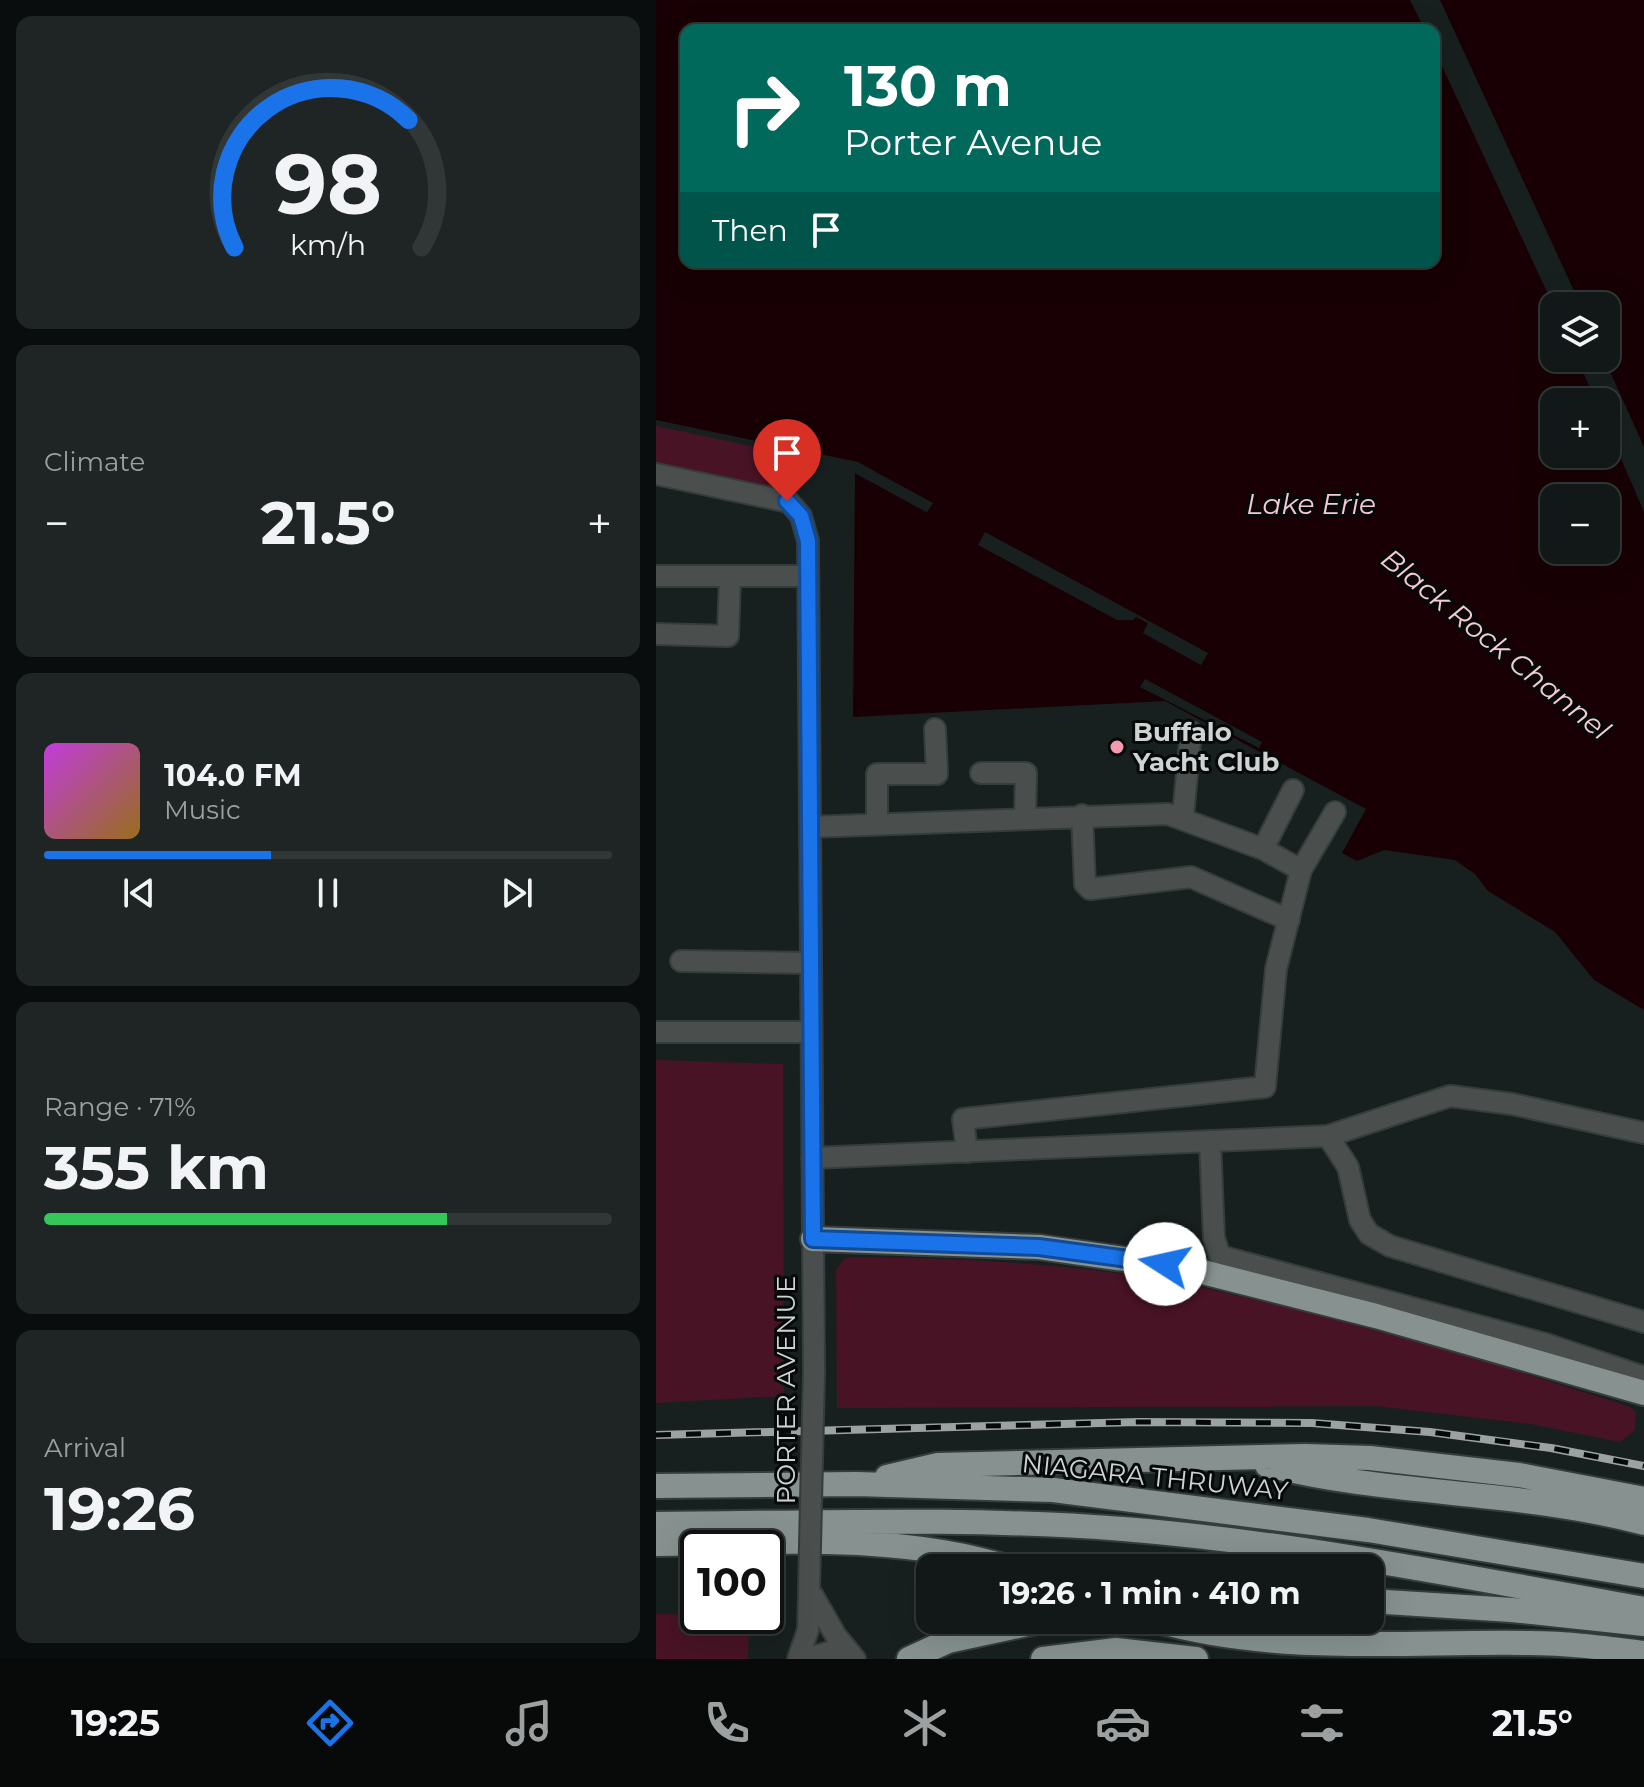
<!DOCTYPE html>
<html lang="en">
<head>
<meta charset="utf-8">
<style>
	:root { --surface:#121817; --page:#1f2524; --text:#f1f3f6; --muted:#9ca0a1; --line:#313736; --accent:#1a73e8 }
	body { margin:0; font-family:Montserrat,sans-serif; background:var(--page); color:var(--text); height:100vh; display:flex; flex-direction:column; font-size:30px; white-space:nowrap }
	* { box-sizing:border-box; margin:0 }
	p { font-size:26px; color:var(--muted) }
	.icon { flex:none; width:44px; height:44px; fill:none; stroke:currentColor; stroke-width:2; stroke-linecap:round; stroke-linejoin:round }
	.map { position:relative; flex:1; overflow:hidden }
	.drawer { display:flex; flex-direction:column; gap:16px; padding:16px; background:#0a0d0d; width:656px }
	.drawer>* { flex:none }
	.banner { position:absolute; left:24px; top:24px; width:760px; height:244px; border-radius:16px; box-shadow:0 8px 32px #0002,0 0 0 2px var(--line); background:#00695c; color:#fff; overflow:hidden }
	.buttons { position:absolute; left:884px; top:292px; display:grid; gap:16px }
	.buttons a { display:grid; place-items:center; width:80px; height:80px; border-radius:16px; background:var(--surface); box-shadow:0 8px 32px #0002,0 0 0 2px var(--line); font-size:40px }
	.speed { position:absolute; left:24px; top:1530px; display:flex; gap:16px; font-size:40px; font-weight:700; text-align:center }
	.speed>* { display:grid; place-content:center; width:104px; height:104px; border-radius:50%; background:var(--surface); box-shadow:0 8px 32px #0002,0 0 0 2px var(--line); line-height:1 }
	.speed .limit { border:4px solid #111; border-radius:12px; background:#fff; color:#111 }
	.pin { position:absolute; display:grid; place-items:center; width:68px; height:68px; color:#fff; margin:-82px -34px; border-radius:50% 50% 50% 0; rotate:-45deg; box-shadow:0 0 8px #0007 }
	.pin .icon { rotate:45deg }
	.me { position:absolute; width:88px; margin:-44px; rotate:280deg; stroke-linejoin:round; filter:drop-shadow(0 0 6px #0008) }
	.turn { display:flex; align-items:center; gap:28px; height:168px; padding:0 32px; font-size:36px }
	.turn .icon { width:104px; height:104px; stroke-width:2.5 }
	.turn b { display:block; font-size:56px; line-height:68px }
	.then { display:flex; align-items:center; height:76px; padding:0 32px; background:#0003; gap:16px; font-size:30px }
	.big { font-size:60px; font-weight:700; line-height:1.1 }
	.drawer .card { flex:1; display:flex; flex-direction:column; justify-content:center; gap:12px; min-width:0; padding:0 28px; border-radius:16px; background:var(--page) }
	.drawer .dial { align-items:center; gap:0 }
	.dial svg { height:208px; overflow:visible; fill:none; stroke:var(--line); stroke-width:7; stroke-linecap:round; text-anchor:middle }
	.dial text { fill:var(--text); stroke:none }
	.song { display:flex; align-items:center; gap:24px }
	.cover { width:96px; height:96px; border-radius:12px; background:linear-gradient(135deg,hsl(290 70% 55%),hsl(40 70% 35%)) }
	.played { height:8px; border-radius:4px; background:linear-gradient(90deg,var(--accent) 40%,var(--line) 40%) }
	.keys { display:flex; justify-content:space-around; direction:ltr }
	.heat { display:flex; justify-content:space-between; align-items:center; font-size:44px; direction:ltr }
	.charge { height:12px; border-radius:6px; background:linear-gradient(90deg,#34c759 71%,var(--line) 0) }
	.trip { position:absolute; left:260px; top:1554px; width:468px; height:80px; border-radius:16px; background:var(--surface); box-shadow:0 8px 32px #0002,0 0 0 2px var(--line); font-weight:700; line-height:80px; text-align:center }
	.dock { display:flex; height:128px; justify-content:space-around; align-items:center; background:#070a09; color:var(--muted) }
	.dock .icon { width:56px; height:56px }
	.dock .active { color:var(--accent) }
	.dock b { font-size:36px; color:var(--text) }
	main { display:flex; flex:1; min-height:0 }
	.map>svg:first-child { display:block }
</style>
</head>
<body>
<main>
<section class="drawer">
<div class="card dial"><svg viewBox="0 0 100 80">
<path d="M14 69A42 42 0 1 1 86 69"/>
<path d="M14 69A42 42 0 0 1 81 20" stroke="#1a73e8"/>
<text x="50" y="56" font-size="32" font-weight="700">98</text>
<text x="50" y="72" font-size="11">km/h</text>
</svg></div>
<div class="card"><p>Climate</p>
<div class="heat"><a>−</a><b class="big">21.5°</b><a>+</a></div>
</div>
<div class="card">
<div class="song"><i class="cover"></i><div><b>104.0 FM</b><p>Music</p></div></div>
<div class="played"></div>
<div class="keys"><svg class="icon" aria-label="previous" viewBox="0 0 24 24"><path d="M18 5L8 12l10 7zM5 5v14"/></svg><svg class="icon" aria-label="pause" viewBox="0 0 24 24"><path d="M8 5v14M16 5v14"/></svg><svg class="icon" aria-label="next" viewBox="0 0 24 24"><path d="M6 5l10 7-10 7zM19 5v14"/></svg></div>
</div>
<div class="card"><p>Range · 71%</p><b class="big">355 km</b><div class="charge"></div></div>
<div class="card"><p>Arrival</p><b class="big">19:26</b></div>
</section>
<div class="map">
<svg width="988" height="1659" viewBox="0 0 988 1659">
	<rect width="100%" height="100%" fill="#18201f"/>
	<!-- green -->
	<path fill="#481325" d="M 0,426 L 143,456 L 133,502 L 0,474 Z
		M 0,1060 L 127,1064 L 128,1396 L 0,1403 Z
		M 195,1257 C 314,1258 435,1264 552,1289 C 693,1320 836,1362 974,1407 L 980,1412 L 979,1430 L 964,1442 L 875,1424 L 720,1406 L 181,1408 L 180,1270 L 188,1259 Z
		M 0,1614 L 93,1616 L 92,1659 L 0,1659 Z"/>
	<!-- water -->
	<path fill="#180005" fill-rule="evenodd" d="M 0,0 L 988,0 L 988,1010 L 938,980 L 899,932 L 832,891 L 819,874 L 799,860 L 728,850 L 701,861 L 686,853 L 710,809 L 509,701 L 197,717 L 199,473 L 270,512 L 276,503 L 202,462 L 0,420 ZM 30,30 L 778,30 L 778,262 L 30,262 ZM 898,306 L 950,306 L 950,358 L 898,358 ZM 898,402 L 950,402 L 950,454 L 898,454 ZM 898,498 L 950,498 L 950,550 L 898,550 Z"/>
	<!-- pier -->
	<path fill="#18201f" d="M 754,0 L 784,0 L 925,306 L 898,307 L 778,49 L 778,30 L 769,30 Z
		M 921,358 L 948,358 L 988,447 L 988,512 L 950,424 L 950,402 L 940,402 Z
		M 199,461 L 277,503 L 271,512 L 199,473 L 199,469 L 269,507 L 271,504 L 199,465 Z
		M 329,532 L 552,653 L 545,665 L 487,633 L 492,623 L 480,617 L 477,620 L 461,620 L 322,545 Z
		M 489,679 L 606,742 L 603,748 L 484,687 Z"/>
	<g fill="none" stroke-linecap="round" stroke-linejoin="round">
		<defs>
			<path id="minor" d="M 0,474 L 133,502 L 145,516 L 152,541 L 158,1372
				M 0,576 L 152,576
				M 0,634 L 72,636 L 74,577
				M 325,773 L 370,773 L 369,818
				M 426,815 L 429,884 L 434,889 L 535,877 L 633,920
				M 527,816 L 535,732
				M 221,824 L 221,774 L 281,774 L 279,729
				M 154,827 L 512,814 L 607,849 L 645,870 L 679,812
				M 607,849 L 637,790
				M 25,961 L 155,963
				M 0,1032 L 155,1032
				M 672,1136 L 794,1096 L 856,1104 L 988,1133
				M 554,1141 L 558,1238 L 564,1256 L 890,1344 L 988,1377
				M 311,1152 L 307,1119 L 609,1087 L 620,969 L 645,870
				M 156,1158 L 672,1136 L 692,1167 L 704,1220 L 713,1234 L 734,1246 L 988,1322
				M 153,1589 L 180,1636 L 199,1659
				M 142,1659 L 152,1630 L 153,1593
				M 149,1659 L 174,1652 L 196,1659"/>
			<path id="highway" d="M 157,1239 L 383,1247 L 531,1268 L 720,1316 L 988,1393
				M 611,1465 C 734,1496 865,1490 988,1523
				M 231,1477 L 282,1465 L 649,1456 L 714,1458 L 863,1475 L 988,1499
				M 0,1486 L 200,1484 L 397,1490 L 712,1530 L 988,1576
				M 0,1524 C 156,1523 311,1517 467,1529 C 642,1543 815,1578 988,1609
				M 0,1544 C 118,1543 240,1532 354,1568
				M 714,1601 L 856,1610 L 988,1624
				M 498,1620 C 621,1655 747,1641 873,1643 C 911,1643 950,1648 988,1653
				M 253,1659 L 292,1641 L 390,1620
				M 387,1659 L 460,1650 L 540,1659"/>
		</defs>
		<!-- minor casing -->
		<use href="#minor" stroke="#353d3c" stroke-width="24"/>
		<!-- highway casing -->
		<use href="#highway" stroke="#353d3c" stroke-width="28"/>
		<!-- minor -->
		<use href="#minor" stroke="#4a4f4e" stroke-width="20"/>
		<!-- highway -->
		<use href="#highway" stroke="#879290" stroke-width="24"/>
		<defs>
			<path id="rail" d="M 0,1435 L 482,1422 L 656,1423 L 774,1432 L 895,1448 L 988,1466"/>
		</defs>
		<!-- rail casing -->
		<use href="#rail" stroke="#9ca2a1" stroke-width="8"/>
		<!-- rail -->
		<use href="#rail" stroke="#060909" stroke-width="5" stroke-dasharray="15" stroke-linecap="butt"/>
		<defs>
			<path id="minor-bridge" d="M 153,1589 L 158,1372"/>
		</defs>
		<!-- minor-bridge casing -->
		<use href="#minor-bridge" stroke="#353d3c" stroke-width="24" stroke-linecap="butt"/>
		<!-- minor-bridge -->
		<use href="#minor-bridge" stroke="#4a4f4e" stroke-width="20"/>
	</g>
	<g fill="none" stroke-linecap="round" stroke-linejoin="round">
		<defs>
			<path id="route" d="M 131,501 L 145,516 L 152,541 L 157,1239 L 383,1247 L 509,1264"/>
		</defs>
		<!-- route casing -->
		<use href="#route" stroke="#114b97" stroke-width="20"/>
		<!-- route -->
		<use href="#route" stroke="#1a73e8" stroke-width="14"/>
	</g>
	<!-- markers -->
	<circle fill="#f29ab0" stroke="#060909" stroke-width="3" cx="461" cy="747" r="8"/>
	<g text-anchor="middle" stroke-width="6" stroke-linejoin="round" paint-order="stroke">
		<!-- poi labels -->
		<g font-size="26" font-weight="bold" fill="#cfd4d3" stroke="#060909" text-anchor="start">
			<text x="477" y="741">Buffalo<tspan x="477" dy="30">Yacht Club</tspan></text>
		</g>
		<!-- street labels -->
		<g font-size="26" fill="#cfd4d3" stroke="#060909">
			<text transform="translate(130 1390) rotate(-90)" y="9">PORTER AVENUE</text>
			<text transform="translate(499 1477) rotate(6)" y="9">NIAGARA THRUWAY</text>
		</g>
		<!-- water labels -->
		<g font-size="28" font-style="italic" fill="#f7c9d3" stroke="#060909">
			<text x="655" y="514">Lake Erie</text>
			<text transform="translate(840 644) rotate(39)" y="10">Black Rock Channel</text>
		</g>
	</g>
</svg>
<div class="buttons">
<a><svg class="icon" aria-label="layers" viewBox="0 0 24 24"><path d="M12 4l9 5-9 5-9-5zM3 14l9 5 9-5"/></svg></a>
<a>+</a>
<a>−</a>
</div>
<div class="speed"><div class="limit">100</div></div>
<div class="pin" style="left:131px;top:501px;background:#d93025"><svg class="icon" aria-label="arrive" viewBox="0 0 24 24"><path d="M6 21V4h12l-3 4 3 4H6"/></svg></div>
<svg class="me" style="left:509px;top:1264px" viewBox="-20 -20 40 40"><circle r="19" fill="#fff"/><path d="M0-13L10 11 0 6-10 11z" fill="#1a73e8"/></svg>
<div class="trip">19:26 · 1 min · 410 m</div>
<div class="banner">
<div class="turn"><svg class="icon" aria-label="right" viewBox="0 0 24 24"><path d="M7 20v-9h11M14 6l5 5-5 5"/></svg><div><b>130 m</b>Porter Avenue</div></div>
<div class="then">Then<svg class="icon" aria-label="arrive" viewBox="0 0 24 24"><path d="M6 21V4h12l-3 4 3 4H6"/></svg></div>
</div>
</div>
</main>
<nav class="dock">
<b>19:25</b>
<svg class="icon active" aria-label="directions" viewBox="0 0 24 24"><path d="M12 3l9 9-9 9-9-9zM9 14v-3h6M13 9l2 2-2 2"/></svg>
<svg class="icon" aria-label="music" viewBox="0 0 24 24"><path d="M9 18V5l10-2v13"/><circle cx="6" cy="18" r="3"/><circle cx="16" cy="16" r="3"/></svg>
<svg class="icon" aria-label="phone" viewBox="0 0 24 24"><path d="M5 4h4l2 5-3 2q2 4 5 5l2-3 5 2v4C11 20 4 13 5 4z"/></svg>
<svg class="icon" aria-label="climate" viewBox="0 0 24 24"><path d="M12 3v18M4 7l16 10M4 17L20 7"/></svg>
<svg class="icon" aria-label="car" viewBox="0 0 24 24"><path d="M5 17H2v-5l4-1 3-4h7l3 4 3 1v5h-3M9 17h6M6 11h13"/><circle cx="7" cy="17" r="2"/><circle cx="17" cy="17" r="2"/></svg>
<svg class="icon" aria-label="filters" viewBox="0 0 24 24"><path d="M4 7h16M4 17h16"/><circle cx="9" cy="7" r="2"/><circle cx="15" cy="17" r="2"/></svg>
<b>21.5°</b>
</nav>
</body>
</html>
